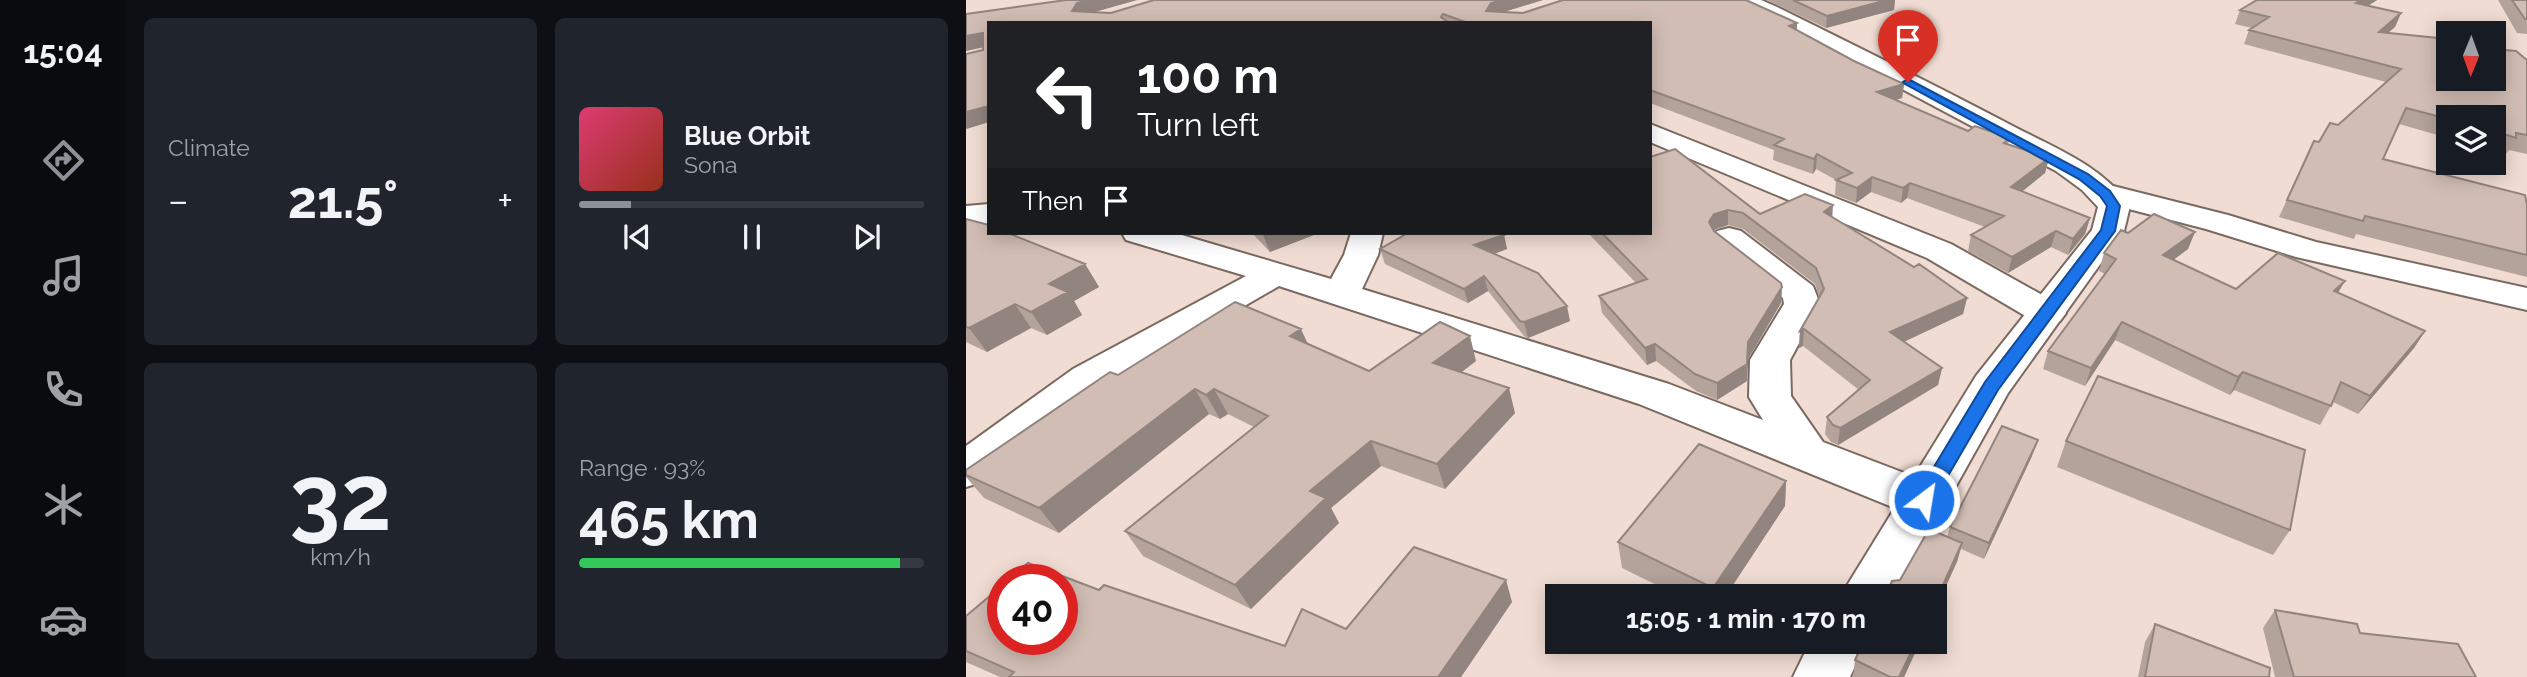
<!DOCTYPE html>
<html lang="en">
<head>
<meta charset="utf-8">
<style>
	:root { --surface:#171b24; --page:#20242c; --text:#f1f3f6; --muted:#9ea1a6; --line:#363941; --accent:#8c9099 }
	body { margin:0; font-family:Raleway,sans-serif; background:var(--page); color:var(--text); height:100vh; display:flex; flex-direction:column; font-size:26px; white-space:nowrap }
	* { box-sizing:border-box; margin:0 }
	p { font-size:23px; color:var(--muted) }
	.icon { flex:none; width:38px; height:38px; fill:none; stroke:currentColor; stroke-width:2; stroke-linecap:round; stroke-linejoin:round }
	.map { position:relative; flex:1; overflow:hidden }
	.drawer { display:flex; flex-direction:column; gap:18px; padding:18px; background:#0d0f14; width:840px }
	.drawer>* { flex:none }
	.top-card { position:absolute; left:21px; top:21px; width:665px; height:214px; border-radius:0px; box-shadow:0 4px 18px #0003; background:#202124; color:#fff; overflow:hidden }
	.needle { width:46px; rotate:181deg }
	.controls { position:absolute; left:1470px; top:21px; display:grid; gap:14px }
	.controls a { display:grid; place-items:center; width:70px; height:70px; border-radius:0px; background:var(--surface); box-shadow:0 4px 18px #0003; font-size:35px }
	.speed { position:absolute; left:21px; top:564px; display:flex; gap:14px; font-size:35px; font-weight:700; text-align:center }
	.speed>* { display:grid; place-content:center; width:91px; height:91px; border-radius:50%; background:var(--surface); box-shadow:0 4px 18px #0003; line-height:1 }
	.speed .limit { border:10px solid #d22; background:#fff; color:#111 }
	.pin { position:absolute; display:grid; place-items:center; width:60px; height:60px; color:#fff; margin:-72px -30px; border-radius:50% 50% 50% 0; rotate:-45deg; box-shadow:0 0 7px #0007 }
	.pin .icon { rotate:45deg }
	.me { position:absolute; width:77px; margin:-38px; rotate:31deg; stroke-linejoin:round; filter:drop-shadow(0 0 5px #0008) }
	.turn { display:flex; align-items:center; gap:24px; height:147px; padding:0 35px; font-size:32px }
	.turn .icon { width:91px; height:91px; stroke-width:2.5 }
	.turn b { display:block; font-size:49px; line-height:60px }
	.then { display:flex; align-items:center; height:66px; padding:0 35px; background:#0003; gap:14px; font-size:26px }
	.big { font-size:52px; font-weight:700; line-height:1.1 }
	.drawer .widget { flex:1; display:flex; flex-direction:column; justify-content:center; gap:10px; min-width:0; padding:0 24px; border-radius:10px; background:var(--page) }
	.drawer .dial { align-items:center; gap:0 }
	.dial b { font-size:91px; line-height:1 }
	.song { display:flex; align-items:center; gap:21px }
	.cover { width:84px; height:84px; border-radius:10px; background:linear-gradient(135deg,hsl(340 70% 55%),hsl(10 70% 35%)) }
	.played { height:7px; border-radius:4px; background:linear-gradient(90deg,var(--accent) 15%,var(--line) 15%) }
	.keys { display:flex; justify-content:space-around; direction:ltr }
	.heat { display:flex; justify-content:space-between; align-items:center; font-size:38px; direction:ltr }
	.charge { height:10px; border-radius:5px; background:linear-gradient(90deg,#34c759 93%,var(--line) 0) }
	.drawer .tiles { flex:1; display:grid; gap:18px; grid-template-columns:repeat(2,1fr) }
	.trip { position:absolute; left:579px; top:584px; width:402px; height:70px; border-radius:0px; background:var(--surface); box-shadow:0 4px 18px #0003; font-weight:700; line-height:70px; text-align:center }
	main { display:flex; flex:1; min-height:0 }
	.menu { display:flex; flex-direction:column; width:126px; justify-content:space-around; align-items:center; background:#090b0e; color:var(--muted) }
	.menu .icon { width:49px; height:49px }
	.menu .current { color:var(--accent) }
	.menu b { font-size:32px; color:var(--text) }
	.map>svg:first-child { display:block }
</style>
</head>
<body>
<main>
<nav class="menu">
<b>15:04</b>
<svg class="icon current" aria-label="directions" viewBox="0 0 24 24"><path d="M12 3l9 9-9 9-9-9zM9 14v-3h6M13 9l2 2-2 2"/></svg>
<svg class="icon" aria-label="music" viewBox="0 0 24 24"><path d="M9 18V5l10-2v13"/><circle cx="6" cy="18" r="3"/><circle cx="16" cy="16" r="3"/></svg>
<svg class="icon" aria-label="phone" viewBox="0 0 24 24"><path d="M5 4h4l2 5-3 2q2 4 5 5l2-3 5 2v4C11 20 4 13 5 4z"/></svg>
<svg class="icon" aria-label="climate" viewBox="0 0 24 24"><path d="M12 3v18M4 7l16 10M4 17L20 7"/></svg>
<svg class="icon" aria-label="car" viewBox="0 0 24 24"><path d="M5 17H2v-5l4-1 3-4h7l3 4 3 1v5h-3M9 17h6M6 11h13"/><circle cx="7" cy="17" r="2"/><circle cx="17" cy="17" r="2"/></svg>
</nav>
<section class="drawer">
<div class="tiles">
<div class="widget"><p>Climate</p>
<div class="heat"><a>−</a><b class="big">21.5°</b><a>+</a></div>
</div>
<div class="widget">
<div class="song"><i class="cover"></i><div><b>Blue Orbit</b><p>Sona</p></div></div>
<div class="played"></div>
<div class="keys"><svg class="icon" aria-label="previous" viewBox="0 0 24 24"><path d="M18 5L8 12l10 7zM5 5v14"/></svg><svg class="icon" aria-label="pause" viewBox="0 0 24 24"><path d="M8 5v14M16 5v14"/></svg><svg class="icon" aria-label="next" viewBox="0 0 24 24"><path d="M6 5l10 7-10 7zM19 5v14"/></svg></div>
</div>
<div class="widget dial"><b>32</b><p>km/h</p></div>
<div class="widget"><p>Range · 93%</p><b class="big">465 km</b><div class="charge"></div></div>
</div>
</section>
<div class="map">
<svg width="1561" height="677" viewBox="0 0 1561 677">
	<rect width="100%" height="100%" fill="#f0dcd2"/>
	<g fill="none" stroke-linecap="round" stroke-linejoin="round">
		<defs>
			<path id="street" d="M 684,124 L 985,244 L 1094,305 L 1100,313 L 1094,321 L 1081,325 L 1068,321 L 961,258 L 684,142 Z
				M 1139,184 L 1262,215 L 1350,242 L 1561,288 L 1561,310 L 1330,257 L 1240,229 L 1128,200 L 1124,193 L 1128,186 Z
				M 23,204 L 23,224 L 0,226 L 0,206 Z
				M 763,228 L 775,231 L 847,286 L 854,304 L 824,360 L 825,396 L 857,442 L 975,487 L 982,500 L 975,513 L 958,518 L 941,513 L 673,404 L 313,286 L 135,389 L 16,482 L 0,487 L 0,446 L 107,369 L 280,276 L 160,240 L 156,233 L 209,233 L 365,279 L 378,255 L 385,233 L 417,233 L 412,255 L 396,289 L 703,384 L 797,420 L 783,397 L 784,360 L 818,304 L 817,298 L 751,245 L 746,238 L 751,231 Z"/>
			<path id="secondary" d="M 766,0 L 795,0 L 811,7 C 888,45 965,83 1041,123 C 1084,146 1135,164 1164,206 L 1158,231 L 1042,393 L 928,597 L 874,597 L 1010,376 L 1126,230 L 1132,207 L 1116,190 L 1090,171 L 797,15 L 769,4 Z
				M 844,642 L 900,642 L 884,677 L 827,677 Z"/>
		</defs>
		<!-- street casing -->
		<use href="#street" stroke="#7a6960" stroke-width="4"/>
		<!-- secondary casing -->
		<use href="#secondary" stroke="#7a6960" stroke-width="4"/>
		<!-- street -->
		<use href="#street" fill="#fff" fill-rule="evenodd"/>
		<!-- secondary -->
		<use href="#secondary" fill="#fff" fill-rule="evenodd"/>
	</g>
	<!-- wall -->
	<path fill="#b4a39b" d="M 100,0 L 171,0 L 129,12 L 145,13 L 188,0 L 577,0 L 538,12 L 557,13 L 597,0 L 780,0 L 831,23 L 831,30 L 888,61 L 938,84 L 936,98 L 930,100 L 1002,131 L 1009,126 L 1044,138 L 1042,144 L 1083,158 L 1079,173 L 1056,191 L 1124,218 L 1119,234 L 1102,255 L 1085,247 L 1042,273 L 1002,251 L 1005,235 L 1019,227 L 941,198 L 935,203 L 905,192 L 890,203 L 869,195 L 870,180 L 850,169 L 847,174 L 807,160 L 808,150 L 684,103 L 684,23 L 23,23 L 23,122 L 0,129 L 0,54 L 17,50 L 17,47 L 0,51 L 0,14 Z
		M 801,0 L 929,0 L 928,10 L 860,28 Z
		M 1411,0 L 1402,6 L 1435,13 L 1429,27 L 1422,33 L 1482,79 L 1561,60 L 1561,154 L 1543,150 L 1540,154 L 1528,151 L 1528,117 L 1482,117 L 1482,138 L 1433,124 L 1417,159 L 1561,205 L 1561,277 L 1390,234 L 1388,239 L 1313,217 L 1348,141 L 1353,142 L 1420,82 L 1278,44 L 1283,30 L 1286,28 L 1269,24 L 1274,10 Z
		M 1532,0 L 1561,0 L 1561,34 L 1551,33 Z
		M 684,157 L 794,214 L 866,218 L 1001,298 L 997,314 L 938,342 L 976,368 L 972,385 L 872,445 L 865,442 L 859,434 L 861,417 L 893,390 L 837,346 L 833,348 L 834,331 L 853,297 L 849,284 L 777,229 L 762,225 L 748,231 L 816,287 L 815,303 L 782,359 L 781,381 L 751,400 L 730,391 L 690,361 L 681,365 L 636,313 L 633,296 L 670,283 L 622,233 L 684,233 Z
		M 0,219 L 119,264 L 133,287 L 108,301 L 116,315 L 81,335 L 65,328 L 21,352 L 0,342 Z
		M 286,233 L 353,233 L 304,252 Z
		M 1162,233 L 1222,249 L 1207,260 L 1270,289 L 1372,293 L 1459,331 L 1448,348 L 1392,414 L 1367,402 L 1354,425 L 1268,390 L 1264,395 L 1149,340 L 1119,386 L 1077,369 L 1082,351 L 1139,274 L 1133,271 L 1138,253 Z
		M 538,235 L 541,249 L 528,254 L 604,321 L 562,338 L 558,336 L 522,291 L 502,303 L 419,264 L 414,249 Z
		M 342,344 L 403,371 L 510,361 L 495,372 L 549,413 L 479,489 L 415,466 L 365,508 L 373,523 L 285,609 L 177,556 L 159,531 L 288,427 L 262,414 L 254,419 L 243,414 L 93,533 L 18,498 L 0,477 L 0,470 L 152,375 Z
		M 1100,441 L 1324,530 L 1307,555 L 1091,467 Z
		M 1066,456 L 1018,559 L 995,549 L 991,562 L 934,580 L 981,537 L 984,527 Z
		M 820,481 L 819,506 L 759,597 L 715,597 L 656,568 L 652,542 Z
		M 133,590 L 319,646 L 380,629 L 546,602 L 495,677 L 34,677 L 0,662 L 0,616 Z
		M 1309,610 L 1394,633 L 1510,677 L 1309,677 L 1297,628 Z
		M 1189,624 L 1303,677 L 1172,677 L 1179,642 Z
		M 897,642 L 954,642 L 938,677 L 887,677 L 889,660 Z"/>
	<!-- shaded-wall -->
	<path fill="#92847e" d="M 123,0 L 171,0 L 117,15 L 106,11 L 111,3 Z
		M 536,0 L 577,0 L 527,15 L 520,11 L 525,3 Z
		M 921,0 L 929,0 L 928,10 L 860,28 L 861,16 Z
		M 1395,0 L 1411,0 L 1384,17 L 1390,3 Z
		M 1435,13 L 1429,27 L 1406,46 L 1413,32 Z
		M 831,23 L 831,36 L 823,26 Z
		M 17,33 L 23,46 L 0,51 L 0,36 Z
		M 938,84 L 936,98 L 909,106 L 911,92 Z
		M 23,106 L 23,122 L 0,129 L 0,112 Z
		M 851,154 L 850,169 L 847,174 L 848,159 Z
		M 1083,158 L 1079,173 L 1042,203 L 1045,187 Z
		M 906,177 L 905,192 L 890,203 L 891,188 Z
		M 944,183 L 941,198 L 935,203 L 937,188 Z
		M 867,205 L 866,221 L 858,212 Z
		M 762,210 L 762,225 L 749,229 L 743,238 L 743,222 L 748,214 Z
		M 1124,218 L 1119,234 L 1102,255 L 1107,239 Z
		M 1090,231 L 1085,247 L 1042,273 L 1046,257 Z
		M 1229,232 L 1222,249 L 1191,272 L 1197,255 Z
		M 302,233 L 353,233 L 304,252 L 297,235 Z
		M 538,235 L 541,249 L 511,260 L 508,245 Z
		M 119,264 L 133,287 L 108,301 L 116,315 L 81,335 L 65,312 L 83,284 Z
		M 518,276 L 522,291 L 502,303 L 498,289 Z
		M 1379,281 L 1369,298 L 1368,291 Z
		M 816,287 L 815,303 L 782,359 L 781,381 L 751,400 L 751,383 L 782,342 Z
		M 1001,298 L 997,314 L 922,349 L 924,332 Z
		M 49,304 L 65,328 L 21,352 L 3,328 Z
		M 601,306 L 604,321 L 562,338 L 558,322 Z
		M 1156,322 L 1149,340 L 1119,386 L 1125,368 Z
		M 335,329 L 346,353 L 324,336 Z
		M 838,329 L 837,346 L 833,348 L 834,331 Z
		M 1459,331 L 1448,348 L 1392,414 L 1404,396 Z
		M 504,336 L 510,361 L 475,388 L 467,363 Z
		M 689,344 L 690,361 L 681,365 L 679,348 Z
		M 976,368 L 972,385 L 872,445 L 874,428 Z
		M 1277,372 L 1268,390 L 1264,395 L 1272,377 Z
		M 543,388 L 549,413 L 479,489 L 471,464 Z
		M 229,389 L 243,414 L 93,533 L 73,508 Z
		M 248,389 L 262,414 L 254,419 L 240,395 Z
		M 1072,440 L 1066,456 L 1018,559 L 1023,543 Z
		M 405,441 L 415,466 L 365,508 L 373,523 L 285,609 L 269,585 L 344,491 Z
		M 820,481 L 819,506 L 759,597 L 747,597 L 747,588 Z
		M 996,543 L 991,562 L 970,608 L 970,600 Z
		M 540,580 L 546,602 L 495,677 L 472,677 Z
		M 950,642 L 954,642 L 938,677 L 933,677 Z"/>
	<!-- building -->
	<path fill="#d1bdb4" stroke="#92847e" stroke-width="2" d="M 100,0 L 123,0 L 111,3 L 106,11 L 145,13 L 188,0 L 536,0 L 525,3 L 520,11 L 557,13 L 597,0 L 780,0 L 831,23 L 823,26 L 888,61 L 938,84 L 911,92 L 1002,131 L 1009,126 L 1044,138 L 1038,143 L 1083,158 L 1045,187 L 1124,218 L 1107,239 L 1090,231 L 1046,257 L 1005,235 L 1038,216 L 944,183 L 937,188 L 906,177 L 891,188 L 870,180 L 886,173 L 851,154 L 848,159 L 808,145 L 818,139 L 684,90 L 684,23 L 502,23 L 477,14 L 475,17 L 483,23 L 23,23 L 23,106 L 0,112 L 0,54 L 17,50 L 17,33 L 0,36 L 0,14 Z
		M 827,0 L 921,0 L 861,16 Z
		M 1291,0 L 1395,0 L 1390,3 L 1435,13 L 1413,32 L 1482,39 L 1482,79 L 1528,79 L 1528,49 L 1550,51 L 1561,60 L 1561,135 L 1550,133 L 1550,138 L 1528,131 L 1528,117 L 1482,117 L 1482,119 L 1440,108 L 1417,159 L 1559,195 L 1561,205 L 1561,255 L 1399,216 L 1397,221 L 1321,200 L 1348,141 L 1353,142 L 1364,123 L 1372,125 L 1435,69 L 1283,30 L 1303,17 L 1274,10 Z
		M 1546,0 L 1561,0 L 1561,19 L 1559,19 Z
		M 709,149 L 794,214 L 839,194 L 867,205 L 858,212 L 948,267 L 953,264 L 1001,298 L 924,332 L 976,368 L 874,428 L 867,425 L 861,417 L 904,380 L 838,329 L 834,331 L 858,289 L 850,268 L 777,213 L 762,210 L 748,214 L 743,222 L 748,231 L 815,283 L 816,287 L 782,342 L 781,364 L 751,383 L 729,374 L 689,344 L 679,348 L 633,296 L 681,279 L 636,233 L 684,233 L 684,157 Z
		M 1188,214 L 1229,232 L 1197,255 L 1270,289 L 1312,253 L 1379,281 L 1368,291 L 1459,331 L 1404,396 L 1375,382 L 1365,406 L 1277,372 L 1272,377 L 1156,322 L 1125,368 L 1082,351 L 1150,259 L 1138,253 L 1155,230 L 1162,233 Z
		M 0,219 L 23,225 L 23,233 L 42,233 L 119,264 L 83,284 L 102,292 L 65,312 L 49,304 L 3,328 L 0,327 Z
		M 442,233 L 535,233 L 538,235 L 508,245 L 572,273 L 601,306 L 558,322 L 554,321 L 518,276 L 498,289 L 414,249 Z
		M 269,302 L 335,329 L 324,336 L 403,371 L 474,322 L 504,336 L 467,363 L 543,388 L 471,464 L 405,441 L 344,491 L 360,498 L 269,585 L 159,531 L 302,416 L 248,389 L 240,395 L 229,389 L 73,508 L 0,475 L 0,470 L 144,372 L 152,375 Z
		M 1132,376 L 1339,450 L 1324,530 L 1100,441 Z
		M 1036,426 L 1072,440 L 1023,543 L 984,527 Z
		M 733,444 L 820,481 L 747,588 L 652,542 Z
		M 963,529 L 996,543 L 970,600 L 970,597 L 919,597 L 926,581 L 934,580 Z
		M 448,547 L 540,580 L 472,677 L 43,677 L 48,672 L 0,651 L 0,616 L 37,585 L 37,639 L 96,639 L 96,579 L 43,579 L 62,563 L 133,590 L 138,585 L 319,646 L 336,609 L 380,629 Z
		M 1309,610 L 1391,624 L 1394,633 L 1492,644 L 1510,677 L 1328,677 Z
		M 1189,624 L 1304,668 L 1303,677 L 1179,677 Z
		M 897,642 L 950,642 L 933,677 L 924,677 L 889,660 Z"/>
	<!-- route -->
	<path fill="#1a73e8" stroke="#114b97" stroke-width="2" d="M 942,79 L 1122,174 L 1144,191 L 1154,206 L 1149,231 L 1032,390 L 965,505 L 958,508 L 951,505 L 949,500 L 951,495 L 1019,382 L 1135,230 L 1141,206 L 1134,196 L 1113,179 L 939,84 L 937,82 Z"/>
</svg>
<div class="controls">
<a><svg class="needle" viewBox="-14 -14 28 28"><path d="M0-13l5 13h-10z" fill="#e53935"/><path d="M0 13l5-13h-10z" fill="#9ea1a6"/></svg></a>
<a><svg class="icon" aria-label="layers" viewBox="0 0 24 24"><path d="M12 4l9 5-9 5-9-5zM3 14l9 5 9-5"/></svg></a>
</div>
<div class="speed"><div class="limit">40</div></div>
<div class="pin" style="left:942px;top:82px;background:#d93025"><svg class="icon" aria-label="arrive" viewBox="0 0 24 24"><path d="M6 21V4h12l-3 4 3 4H6"/></svg></div>
<svg class="me" style="left:958px;top:500px" viewBox="-20 -20 40 40"><circle r="17" fill="#1a73e8" stroke="#fff" stroke-width="3"/><path d="M0-11L8 9 0 5-8 9z" fill="#fff"/></svg>
<div class="trip">15:05 · 1 min · 170 m</div>
<div class="top-card">
<div class="turn"><svg class="icon" aria-label="left" viewBox="0 0 24 24"><path d="M17 20v-9H6M10 6l-5 5 5 5"/></svg><div><b>100 m</b>Turn left</div></div>
<div class="then">Then<svg class="icon" aria-label="arrive" viewBox="0 0 24 24"><path d="M6 21V4h12l-3 4 3 4H6"/></svg></div>
</div>
</div>
</main>
</body>
</html>
